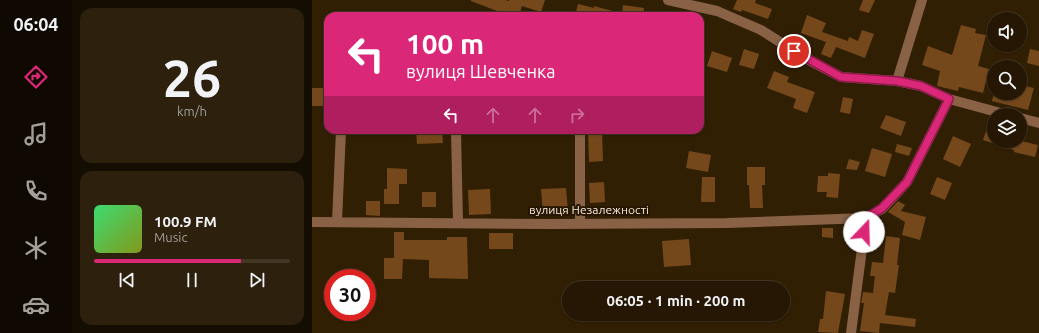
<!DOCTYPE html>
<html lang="en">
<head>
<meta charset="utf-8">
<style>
	:root { --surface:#251703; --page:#2d200d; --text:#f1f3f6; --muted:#a39f9a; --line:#423625; --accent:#db2777 }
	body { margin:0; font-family:Ubuntu,sans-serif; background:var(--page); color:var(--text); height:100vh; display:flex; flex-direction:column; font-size:15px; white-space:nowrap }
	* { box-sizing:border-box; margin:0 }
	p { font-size:13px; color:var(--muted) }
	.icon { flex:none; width:22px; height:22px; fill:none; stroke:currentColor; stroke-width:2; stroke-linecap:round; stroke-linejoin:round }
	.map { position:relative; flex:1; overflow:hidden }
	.drawer { display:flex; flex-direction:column; gap:8px; padding:8px; background:#140d02; width:240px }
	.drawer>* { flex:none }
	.top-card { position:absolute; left:12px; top:12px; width:380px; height:122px; border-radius:12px; box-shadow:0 1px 3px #0004,0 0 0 1px var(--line); background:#db2777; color:#fff; overflow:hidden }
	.tools { position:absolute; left:675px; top:12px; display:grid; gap:8px }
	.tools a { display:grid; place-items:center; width:40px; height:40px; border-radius:50%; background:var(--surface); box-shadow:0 1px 3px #0004,0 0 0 1px var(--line); font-size:20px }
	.speed { position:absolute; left:12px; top:269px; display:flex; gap:8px; font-size:20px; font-weight:700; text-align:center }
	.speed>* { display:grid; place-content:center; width:52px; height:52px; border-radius:50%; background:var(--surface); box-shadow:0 1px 3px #0004,0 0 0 1px var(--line); line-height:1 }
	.speed .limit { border:6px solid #d22; background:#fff; color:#111 }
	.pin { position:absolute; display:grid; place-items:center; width:34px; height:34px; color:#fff; margin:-17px; border:2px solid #fff; border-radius:50%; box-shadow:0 1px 4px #0007 }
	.me { position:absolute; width:44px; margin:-22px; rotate:21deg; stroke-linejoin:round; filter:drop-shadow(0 0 3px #0008) }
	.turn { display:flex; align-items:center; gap:14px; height:84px; padding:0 16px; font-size:18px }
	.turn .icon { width:52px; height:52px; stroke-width:2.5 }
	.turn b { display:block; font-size:28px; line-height:34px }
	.lanes { display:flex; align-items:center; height:38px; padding:0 16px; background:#0003; justify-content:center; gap:20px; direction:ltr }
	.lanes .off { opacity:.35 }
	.drawer .widget { flex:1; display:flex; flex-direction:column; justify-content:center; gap:6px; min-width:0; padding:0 14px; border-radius:12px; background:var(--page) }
	.drawer .dial { align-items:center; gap:0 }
	.dial b { font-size:52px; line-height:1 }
	.song { display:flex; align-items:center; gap:12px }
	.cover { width:48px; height:48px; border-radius:6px; background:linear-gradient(135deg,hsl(140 70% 55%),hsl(70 70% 35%)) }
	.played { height:4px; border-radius:2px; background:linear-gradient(90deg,var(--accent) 75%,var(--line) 75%) }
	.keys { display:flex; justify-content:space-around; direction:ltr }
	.trip { position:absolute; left:250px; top:281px; width:228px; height:40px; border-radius:20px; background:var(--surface); box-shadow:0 1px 3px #0004,0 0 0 1px var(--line); font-weight:600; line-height:40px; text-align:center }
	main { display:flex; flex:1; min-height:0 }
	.menu { display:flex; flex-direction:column; width:72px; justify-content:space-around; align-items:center; background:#0f0901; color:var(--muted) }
	.menu .icon { width:28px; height:28px }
	.menu .selected { color:var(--accent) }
	.menu b { font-size:18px; color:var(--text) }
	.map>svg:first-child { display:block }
</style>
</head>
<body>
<main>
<nav class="menu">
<b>06:04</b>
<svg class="icon selected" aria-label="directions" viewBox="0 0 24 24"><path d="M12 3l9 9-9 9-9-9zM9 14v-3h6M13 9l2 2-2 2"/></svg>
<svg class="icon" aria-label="music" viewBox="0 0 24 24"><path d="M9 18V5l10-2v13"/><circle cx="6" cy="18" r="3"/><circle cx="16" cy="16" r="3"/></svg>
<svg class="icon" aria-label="phone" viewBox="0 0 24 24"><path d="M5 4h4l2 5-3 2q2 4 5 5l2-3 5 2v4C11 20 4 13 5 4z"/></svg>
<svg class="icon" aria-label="climate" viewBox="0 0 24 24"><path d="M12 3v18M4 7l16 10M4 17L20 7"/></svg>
<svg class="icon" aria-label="car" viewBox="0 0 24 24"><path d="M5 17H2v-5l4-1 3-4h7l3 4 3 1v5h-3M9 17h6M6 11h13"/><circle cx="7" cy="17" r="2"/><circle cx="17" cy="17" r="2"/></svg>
</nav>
<section class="drawer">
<div class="widget dial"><b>26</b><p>km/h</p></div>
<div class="widget">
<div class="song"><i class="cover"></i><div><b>100.9 FM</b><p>Music</p></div></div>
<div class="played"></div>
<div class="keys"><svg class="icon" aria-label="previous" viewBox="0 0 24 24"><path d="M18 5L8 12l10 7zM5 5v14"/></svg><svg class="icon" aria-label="pause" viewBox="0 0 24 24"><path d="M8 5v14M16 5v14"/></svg><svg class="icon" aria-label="next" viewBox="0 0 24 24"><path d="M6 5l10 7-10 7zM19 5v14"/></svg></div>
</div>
</section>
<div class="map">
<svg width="727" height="333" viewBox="0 0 727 333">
	<rect width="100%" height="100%" fill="#311f04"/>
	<!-- building -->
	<path fill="#75481b" d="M 159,0 L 193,0 L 197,1 L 197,0 L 233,0 L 229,12 L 210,6 L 207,16 L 192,16 L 193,14 L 159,1 Z
		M 425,0 L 444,0 L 443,3 L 460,9 L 456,19 L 430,10 L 429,12 L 421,9 Z
		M 551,0 L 563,0 L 557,13 L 547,10 Z
		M 266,4 L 282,8 L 282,6 L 308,13 L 308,16 L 263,16 Z
		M 311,5 L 332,8 L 331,16 L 310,16 Z
		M 495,15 L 514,23 L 510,32 L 536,41 L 537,37 L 546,41 L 550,30 L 562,34 L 553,58 L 524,47 L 519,58 L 509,54 L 514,42 L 489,33 Z
		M 649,25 L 664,29 L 663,33 L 674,35 L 666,66 L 677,69 L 671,93 L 647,87 L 646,91 L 625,86 L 628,71 L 610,65 L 616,46 L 640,55 Z
		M 432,49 L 447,54 L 442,69 L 427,65 Z
		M 718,49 L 727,51 L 727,66 L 715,63 Z
		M 400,51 L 420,58 L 415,72 L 395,66 Z
		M 462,71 L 477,77 L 475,82 L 503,92 L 495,113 L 481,108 L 484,99 L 455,88 Z
		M 708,85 L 722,88 L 716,110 L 680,101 L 682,93 L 708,93 Z
		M 0,88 L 14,88 L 14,106 L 0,106 Z
		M 531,97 L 541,99 L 538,114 L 528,112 Z
		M 574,115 L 594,122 L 589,136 L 568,128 Z
		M 675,128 L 682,130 L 682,141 L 709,141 L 726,145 L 723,157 L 702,152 L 702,150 L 671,140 Z
		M 104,130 L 130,130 L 131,143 L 105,144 Z
		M 276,130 L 290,130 L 291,161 L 277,162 Z
		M 641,136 L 659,144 L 648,167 L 631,159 Z
		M 585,144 L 600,148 L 597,156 L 583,152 Z
		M 560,148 L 580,154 L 573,177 L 553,171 Z
		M 377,151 L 399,155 L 396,172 L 374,168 Z
		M 537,159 L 548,162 L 545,170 L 534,169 Z
		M 435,167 L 453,167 L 453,185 L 450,185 L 451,208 L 438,208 L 437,185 L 435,185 Z
		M 75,168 L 95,169 L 95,184 L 87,184 L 87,204 L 72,204 L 72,189 L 75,189 Z
		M 516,173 L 528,174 L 526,198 L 514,197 L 515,192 L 505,192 L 506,176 L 516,176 Z
		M 390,177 L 403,177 L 403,202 L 389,202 Z
		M 625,177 L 640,183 L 633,200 L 618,194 Z
		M 292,182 L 293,202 L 278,203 L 277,183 Z
		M 254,188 L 256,211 L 231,213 L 229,189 Z
		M 178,189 L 179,214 L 157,215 L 156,190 Z
		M 110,192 L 124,192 L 124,207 L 110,207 Z
		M 54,201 L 68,201 L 68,216 L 54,215 Z
		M 586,201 L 593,205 L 589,211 L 614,217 L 608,240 L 590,235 L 593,222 L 576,212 Z
		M 510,228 L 521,228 L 521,238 L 510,237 Z
		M 82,232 L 92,232 L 92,240 L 135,240 L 135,237 L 155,237 L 156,279 L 117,278 L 117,260 L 91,259 L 90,279 L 72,279 L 72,258 L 82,258 Z
		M 177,233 L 201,233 L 201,249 L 177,249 Z
		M 574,236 L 588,238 L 585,265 L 587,265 L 583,293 L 577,292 L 573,315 L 604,319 L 603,327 L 568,323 L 567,333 L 548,331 L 552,303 L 549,303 L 551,292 L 561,293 L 563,276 L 558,276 L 560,262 L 571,263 Z
		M 377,239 L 379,265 L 352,267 L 350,241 Z
		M 514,291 L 533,294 L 526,333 L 506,332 L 508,319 L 511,319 Z"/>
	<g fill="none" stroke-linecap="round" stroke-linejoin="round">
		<!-- minor -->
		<path stroke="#896246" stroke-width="10" d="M 356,0 L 405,11 L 449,30 L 493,58 L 529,77 L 585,81 L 609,86 L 637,99 L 696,115
			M 585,81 L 610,0
			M 708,118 L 727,123
			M 144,130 L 146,223
			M 0,222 L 238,224 L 415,223 L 554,218
			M 25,222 L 29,130
			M 268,224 L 268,130
			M 539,333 L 554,218 L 570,209 L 595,182 L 637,99"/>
	</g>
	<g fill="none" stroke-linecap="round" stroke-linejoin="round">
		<defs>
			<path id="route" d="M 482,51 L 529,77 L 585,81 L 609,86 L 637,99 L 595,182 L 570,208 L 554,218 L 552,232"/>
		</defs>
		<!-- route casing -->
		<use href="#route" stroke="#8e194d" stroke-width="10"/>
		<!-- route -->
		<use href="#route" stroke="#db2777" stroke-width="7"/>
	</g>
	<g text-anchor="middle" stroke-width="4" stroke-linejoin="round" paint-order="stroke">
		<!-- street labels -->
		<g font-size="12" fill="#f6eadb" stroke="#271600">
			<text x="277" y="214">вулиця Незалежності</text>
		</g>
	</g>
</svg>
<div class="tools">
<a><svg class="icon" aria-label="sound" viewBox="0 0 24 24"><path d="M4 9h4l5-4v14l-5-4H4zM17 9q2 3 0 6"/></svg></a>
<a><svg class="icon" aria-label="search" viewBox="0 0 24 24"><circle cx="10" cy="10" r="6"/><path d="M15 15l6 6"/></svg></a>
<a><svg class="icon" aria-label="layers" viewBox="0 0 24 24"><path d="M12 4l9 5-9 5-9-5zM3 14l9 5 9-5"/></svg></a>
</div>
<div class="speed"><div class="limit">30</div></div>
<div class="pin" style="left:482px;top:51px;background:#d93025"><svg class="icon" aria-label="arrive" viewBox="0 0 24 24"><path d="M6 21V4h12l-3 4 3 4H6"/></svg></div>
<svg class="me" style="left:552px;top:232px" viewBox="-20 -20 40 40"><circle r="19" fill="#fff"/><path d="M0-13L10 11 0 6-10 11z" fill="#db2777"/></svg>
<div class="trip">06:05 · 1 min · 200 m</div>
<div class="top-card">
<div class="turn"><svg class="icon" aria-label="left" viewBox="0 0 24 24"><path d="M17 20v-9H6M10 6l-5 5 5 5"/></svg><div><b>100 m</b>вулиця Шевченка</div></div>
<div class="lanes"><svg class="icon" aria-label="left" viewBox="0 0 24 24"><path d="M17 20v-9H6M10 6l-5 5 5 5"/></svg><svg class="icon off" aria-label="ahead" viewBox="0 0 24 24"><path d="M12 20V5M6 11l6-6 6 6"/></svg><svg class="icon off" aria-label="ahead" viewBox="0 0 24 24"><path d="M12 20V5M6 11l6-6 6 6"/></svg><svg class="icon off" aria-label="right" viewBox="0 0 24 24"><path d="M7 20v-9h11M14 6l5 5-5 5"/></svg></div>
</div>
</div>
</main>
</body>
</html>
